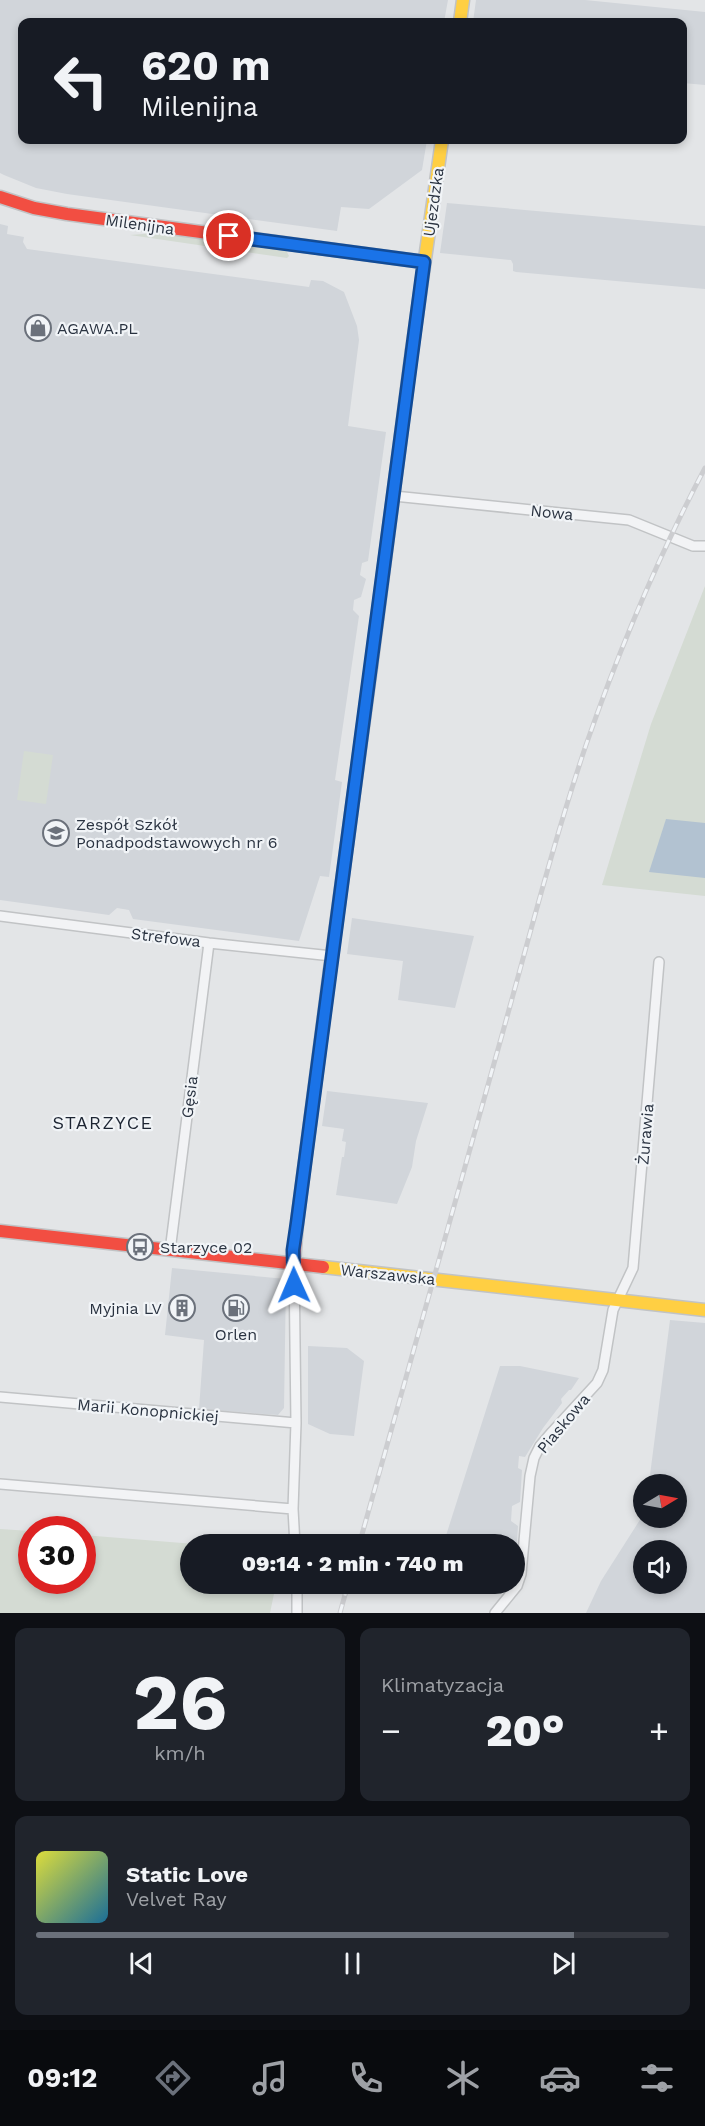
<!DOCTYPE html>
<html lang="pl">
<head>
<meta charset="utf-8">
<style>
	:root { --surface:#171b24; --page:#20242c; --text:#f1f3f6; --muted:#9ea1a6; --line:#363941; --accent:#6b717b }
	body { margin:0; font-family:"Work Sans",sans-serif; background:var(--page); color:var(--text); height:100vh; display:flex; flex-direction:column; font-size:22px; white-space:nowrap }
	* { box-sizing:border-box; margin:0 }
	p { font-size:20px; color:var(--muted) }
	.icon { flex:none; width:33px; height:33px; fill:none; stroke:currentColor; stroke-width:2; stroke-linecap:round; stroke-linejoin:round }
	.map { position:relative; height:1613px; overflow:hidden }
	.side { display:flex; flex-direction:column; gap:15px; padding:15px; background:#0d0f14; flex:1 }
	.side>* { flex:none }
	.guide { position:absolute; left:18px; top:18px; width:669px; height:126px; border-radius:12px; box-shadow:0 3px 9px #0003; background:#171b24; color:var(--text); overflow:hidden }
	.needle { width:39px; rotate:80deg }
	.controls { position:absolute; left:633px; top:1474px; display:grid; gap:12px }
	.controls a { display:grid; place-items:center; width:54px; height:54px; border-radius:50%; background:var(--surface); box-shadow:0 3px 9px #0003; font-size:30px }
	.speed { position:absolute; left:18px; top:1516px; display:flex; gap:12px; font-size:30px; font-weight:700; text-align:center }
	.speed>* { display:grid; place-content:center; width:78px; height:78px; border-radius:50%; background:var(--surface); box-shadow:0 3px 9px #0003; line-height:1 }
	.speed .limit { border:9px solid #d22; background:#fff; color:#111 }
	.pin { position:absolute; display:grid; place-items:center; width:51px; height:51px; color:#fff; margin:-26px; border:3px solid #fff; border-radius:50%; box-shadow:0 2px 6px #0007 }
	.me { position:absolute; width:66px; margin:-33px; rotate:359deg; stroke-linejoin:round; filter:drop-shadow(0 0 4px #0008) }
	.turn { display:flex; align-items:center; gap:21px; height:126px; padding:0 24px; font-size:27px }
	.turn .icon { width:78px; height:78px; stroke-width:2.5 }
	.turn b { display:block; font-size:42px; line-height:51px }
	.big { font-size:45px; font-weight:800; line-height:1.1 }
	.side .tile { flex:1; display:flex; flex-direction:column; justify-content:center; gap:9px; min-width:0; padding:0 21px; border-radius:12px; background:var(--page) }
	.side .dial { align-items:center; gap:0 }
	.dial b { font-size:78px; line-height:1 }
	.song { display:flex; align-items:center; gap:18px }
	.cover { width:72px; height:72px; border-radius:9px; background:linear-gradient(135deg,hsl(60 70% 55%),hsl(200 70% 35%)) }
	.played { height:6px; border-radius:3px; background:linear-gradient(90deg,var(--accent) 85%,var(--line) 85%) }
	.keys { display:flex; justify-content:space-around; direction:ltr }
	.heat { display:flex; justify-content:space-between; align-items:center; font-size:33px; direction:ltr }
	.side .tiles { flex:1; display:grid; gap:15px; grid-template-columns:1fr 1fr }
	.tile:last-child { grid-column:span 2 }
	.trip { position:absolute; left:180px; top:1534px; width:345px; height:60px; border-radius:30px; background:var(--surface); box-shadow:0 3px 9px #0003; font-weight:800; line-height:60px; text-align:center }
	.menu { display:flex; height:96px; justify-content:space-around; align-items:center; background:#090b0e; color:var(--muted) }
	.menu .icon { width:42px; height:42px }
	.menu .selected { color:var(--accent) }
	.menu b { font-size:27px; color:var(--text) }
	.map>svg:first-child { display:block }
</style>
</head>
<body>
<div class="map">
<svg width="705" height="1613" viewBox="0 0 705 1613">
	<rect width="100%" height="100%" fill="#e3e5e7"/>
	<!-- built -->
	<path fill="#d1d5da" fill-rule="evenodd" d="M 0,0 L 448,0 L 444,22 L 22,22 L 22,140 L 427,140 L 422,170 L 369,209 L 341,207 L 337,231 L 67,194 L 36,188 L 4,175 L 0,173 Z
		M 476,0 L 585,0 L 705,12 L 705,85 L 683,83 L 682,22 L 473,22 Z
		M 447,203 L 705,226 L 705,289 L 516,272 L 513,271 L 513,264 L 511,260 L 440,253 Z
		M 0,224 L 8,226 L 7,234 L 24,237 L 23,242 L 27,249 L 309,287 L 311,280 L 323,281 L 344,292 L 357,326 L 359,340 L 348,426 L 386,432 L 368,561 L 362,563 L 360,575 L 366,579 L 361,597 L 354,600 L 353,610 L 359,616 L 335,780 L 342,782 L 329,877 L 320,876 L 299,941 L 133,919 L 129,910 L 117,908 L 109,915 L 0,900 Z
		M 352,918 L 474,936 L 455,1008 L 398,1000 L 403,961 L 347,954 Z
		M 327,1091 L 428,1103 L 416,1141 L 412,1167 L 397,1204 L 336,1195 L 342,1157 L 344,1157 L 346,1142 L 342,1141 L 344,1129 L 322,1126 Z
		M 172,1268 L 286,1279 L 284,1408 L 278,1415 L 199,1409 L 204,1340 L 165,1335 Z
		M 670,1320 L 705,1323 L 705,1613 L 586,1613 L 601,1581 L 643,1515 L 644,1518 L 676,1518 L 676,1485 L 663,1485 L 667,1478 L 650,1475 ZM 644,1551 L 676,1551 L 676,1584 L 644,1584 Z
		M 308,1346 L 347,1348 L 364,1361 L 354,1436 L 330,1434 L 308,1424 Z
		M 500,1366 L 520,1366 L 579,1378 L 571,1390 L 569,1390 L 561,1399 L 562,1403 L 543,1428 L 525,1457 L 519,1456 L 518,1468 L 522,1470 L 520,1502 L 512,1506 L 511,1521 L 518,1526 L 515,1571 L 514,1545 L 443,1545 Z"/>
	<!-- green -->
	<path fill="#d4dbd3" d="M 156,233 L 286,250 L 289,256 L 287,258 L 130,235 Z
		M 705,586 L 705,896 L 602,885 L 651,724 Z
		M 24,751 L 53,755 L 46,804 L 17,800 Z
		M 0,1529 L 31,1531 L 32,1581 L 82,1581 L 83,1535 L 207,1545 L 190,1545 L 190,1584 L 276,1584 L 270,1613 L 0,1613 Z"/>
	<!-- water -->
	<path fill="#b2c2d1" d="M 666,819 L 705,823 L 705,878 L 649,872 Z"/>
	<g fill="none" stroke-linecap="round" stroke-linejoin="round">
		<defs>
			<path id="street" d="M 394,496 L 629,520 L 693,546 L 705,546
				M 0,916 L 209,943 L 332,956
				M 170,1251 L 209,943
				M 294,1263 L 296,1423 L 293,1509 L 295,1545
				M 0,1397 L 296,1423
				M 0,1484 L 293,1509
				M 297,1584 L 297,1613
				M 495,1613 L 517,1586 L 521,1574 L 530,1476 L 534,1458 L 540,1446 L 552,1432 L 597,1383 L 603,1370 L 613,1310 L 633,1268 L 659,962"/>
			<path id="slow" d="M 460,22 L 463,0
				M 320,248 L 424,262
				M 412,350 L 442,140
				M 330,970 L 371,667
				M 323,1267 L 705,1310"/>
			<path id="jam" d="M 0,197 L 34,208 L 67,214 L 320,248
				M 371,667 L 412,350
				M 0,1231 L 323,1267
				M 294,1263 L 297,1223 L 330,970"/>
		</defs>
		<!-- street casing -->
		<use href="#street" stroke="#c1c3c5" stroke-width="12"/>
		<!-- slow casing -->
		<use href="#slow" stroke="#c1c3c5" stroke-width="15"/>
		<!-- jam casing -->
		<use href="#jam" stroke="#c1c3c5" stroke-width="15"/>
		<!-- street -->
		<use href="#street" stroke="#f2f3f5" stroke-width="9"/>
		<!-- slow -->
		<use href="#slow" stroke="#ffcf43" stroke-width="12"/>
		<!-- jam -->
		<use href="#jam" stroke="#f24e42" stroke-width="12"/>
		<defs>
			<path id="rail" d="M 359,1545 C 407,1375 454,1205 502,1035 C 529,938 554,840 586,745 C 619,650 658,557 705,468
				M 340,1613 L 348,1584"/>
		</defs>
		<!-- rail casing -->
		<use href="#rail" stroke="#cccdd0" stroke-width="5"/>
		<!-- rail -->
		<use href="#rail" stroke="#f1f4f7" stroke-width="3" stroke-dasharray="9" stroke-linecap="butt"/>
	</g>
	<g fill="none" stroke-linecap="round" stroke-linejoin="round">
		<defs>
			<path id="route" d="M 229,236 L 424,262 L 297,1223 L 293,1250 L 294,1285"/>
		</defs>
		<!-- route casing -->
		<use href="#route" stroke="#114b97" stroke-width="15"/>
		<!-- route -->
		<use href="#route" stroke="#1a73e8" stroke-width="10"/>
	</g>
	<!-- icons -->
	<defs>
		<symbol id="shop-ring" viewBox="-11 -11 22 22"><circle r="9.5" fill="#f1f4f7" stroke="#6b717b" stroke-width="1.5"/><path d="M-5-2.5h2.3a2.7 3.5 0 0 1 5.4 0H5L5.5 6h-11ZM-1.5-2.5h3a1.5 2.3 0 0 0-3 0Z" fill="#6b717b"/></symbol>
		<symbol id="school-ring" viewBox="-11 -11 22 22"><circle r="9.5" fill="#f1f4f7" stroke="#6b717b" stroke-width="1.5"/><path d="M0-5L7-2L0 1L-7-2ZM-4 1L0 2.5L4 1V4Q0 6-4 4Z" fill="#6b717b"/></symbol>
		<symbol id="bus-ring" viewBox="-11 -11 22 22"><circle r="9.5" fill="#f1f4f7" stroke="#6b717b" stroke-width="1.5"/><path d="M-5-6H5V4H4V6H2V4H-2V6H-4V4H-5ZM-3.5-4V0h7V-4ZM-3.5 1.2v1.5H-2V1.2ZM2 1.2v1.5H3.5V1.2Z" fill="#6b717b"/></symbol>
		<symbol id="building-ring" viewBox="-11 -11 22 22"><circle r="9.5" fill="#f1f4f7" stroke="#6b717b" stroke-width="1.5"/><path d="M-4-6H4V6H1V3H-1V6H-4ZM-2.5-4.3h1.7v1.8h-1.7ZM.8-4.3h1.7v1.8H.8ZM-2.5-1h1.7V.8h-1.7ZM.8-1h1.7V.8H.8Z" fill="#6b717b"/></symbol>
		<symbol id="fuel-ring" viewBox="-11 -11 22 22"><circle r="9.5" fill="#f1f4f7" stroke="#6b717b" stroke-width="1.5"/><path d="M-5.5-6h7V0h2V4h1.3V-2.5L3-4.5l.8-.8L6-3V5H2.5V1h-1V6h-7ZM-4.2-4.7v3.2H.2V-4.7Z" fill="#6b717b"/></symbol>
	</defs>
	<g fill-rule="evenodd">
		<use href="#shop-ring" x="23" y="313" width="30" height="30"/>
		<use href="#school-ring" x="41" y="818" width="30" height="30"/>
		<use href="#bus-ring" x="125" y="1232" width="30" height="30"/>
		<use href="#building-ring" x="167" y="1293" width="30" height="30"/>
		<use href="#fuel-ring" x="221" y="1293" width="30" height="30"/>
	</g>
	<g text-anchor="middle" stroke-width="4.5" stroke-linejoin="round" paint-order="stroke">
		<!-- street labels -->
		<g font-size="16" fill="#2a3341" stroke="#f1f4f7">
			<text transform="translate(433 202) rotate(-82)" y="6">Ujezdzka</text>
			<text transform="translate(140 224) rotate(8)" y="6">Milenijna</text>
			<text transform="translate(552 512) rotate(6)" y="6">Nowa</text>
			<text transform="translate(166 937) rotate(7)" y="6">Strefowa</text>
			<text transform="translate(189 1097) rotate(-83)" y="6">Gęsia</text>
			<text transform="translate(645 1134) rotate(-85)" y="6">Żurawia</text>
			<text transform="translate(388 1274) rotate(6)" y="6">Warszawska</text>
			<text transform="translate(148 1410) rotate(5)" y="6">Marii Konopnickiej</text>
			<text transform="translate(563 1423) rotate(-50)" y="6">Piaskowa</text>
		</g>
		<!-- poi labels -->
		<g font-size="16" fill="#2a3341" stroke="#f1f4f7" text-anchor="start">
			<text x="57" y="334">AGAWA.PL</text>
			<text x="76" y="830">Zespół Szkół<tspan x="76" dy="18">Ponadpodstawowych nr 6</tspan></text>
			<text x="160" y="1253">Starzyce 02</text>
			<text x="162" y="1314" text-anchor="end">Myjnia LV</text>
			<text x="236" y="1340" text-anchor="middle">Orlen</text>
		</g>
		<!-- neighbourhood labels -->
		<g font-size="18" letter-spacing="1.5" fill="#1c2432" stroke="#f1f4f7">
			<text x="103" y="1129">STARZYCE</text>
		</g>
	</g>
</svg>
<div class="controls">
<a><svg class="needle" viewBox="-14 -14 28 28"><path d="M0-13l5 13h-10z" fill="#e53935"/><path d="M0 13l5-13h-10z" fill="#9ea1a6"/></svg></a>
<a><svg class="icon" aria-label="sound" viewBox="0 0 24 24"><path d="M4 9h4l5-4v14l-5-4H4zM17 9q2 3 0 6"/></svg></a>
</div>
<div class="speed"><div class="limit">30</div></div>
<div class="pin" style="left:229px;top:236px;background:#d93025"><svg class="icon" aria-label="arrive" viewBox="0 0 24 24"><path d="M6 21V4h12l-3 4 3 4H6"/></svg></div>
<svg class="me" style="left:294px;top:1285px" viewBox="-20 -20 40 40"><path d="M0-17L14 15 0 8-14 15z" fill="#1a73e8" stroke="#fff" stroke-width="4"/></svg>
<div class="trip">09:14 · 2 min · 740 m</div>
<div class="guide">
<div class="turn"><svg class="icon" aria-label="left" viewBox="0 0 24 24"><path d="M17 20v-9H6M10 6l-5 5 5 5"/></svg><div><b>620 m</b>Milenijna</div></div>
</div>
</div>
<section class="side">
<div class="tiles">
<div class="tile dial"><b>26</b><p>km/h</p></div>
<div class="tile"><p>Klimatyzacja</p>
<div class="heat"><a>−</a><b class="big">20°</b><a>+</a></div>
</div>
<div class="tile">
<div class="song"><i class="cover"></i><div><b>Static Love</b><p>Velvet Ray</p></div></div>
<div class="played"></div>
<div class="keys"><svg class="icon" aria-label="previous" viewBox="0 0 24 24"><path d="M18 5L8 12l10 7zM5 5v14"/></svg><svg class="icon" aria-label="pause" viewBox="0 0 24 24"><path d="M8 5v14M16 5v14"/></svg><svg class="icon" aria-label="next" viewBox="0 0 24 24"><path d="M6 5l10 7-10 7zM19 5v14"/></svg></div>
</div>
</div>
</section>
<nav class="menu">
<b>09:12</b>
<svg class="icon selected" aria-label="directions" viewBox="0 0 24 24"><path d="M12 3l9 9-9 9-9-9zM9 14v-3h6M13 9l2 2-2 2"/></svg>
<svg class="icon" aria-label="music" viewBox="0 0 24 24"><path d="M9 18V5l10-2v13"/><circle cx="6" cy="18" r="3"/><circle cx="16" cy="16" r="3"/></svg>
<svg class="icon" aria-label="phone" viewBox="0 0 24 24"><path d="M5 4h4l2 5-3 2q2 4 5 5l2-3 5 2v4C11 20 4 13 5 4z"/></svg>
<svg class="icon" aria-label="climate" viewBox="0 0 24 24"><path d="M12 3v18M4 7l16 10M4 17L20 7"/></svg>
<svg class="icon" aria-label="car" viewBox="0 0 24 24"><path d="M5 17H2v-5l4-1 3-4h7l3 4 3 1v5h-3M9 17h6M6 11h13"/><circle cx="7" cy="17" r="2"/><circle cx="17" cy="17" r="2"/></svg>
<svg class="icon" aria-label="filters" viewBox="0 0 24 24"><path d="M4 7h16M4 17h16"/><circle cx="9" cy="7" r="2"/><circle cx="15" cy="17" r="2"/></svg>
</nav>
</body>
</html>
